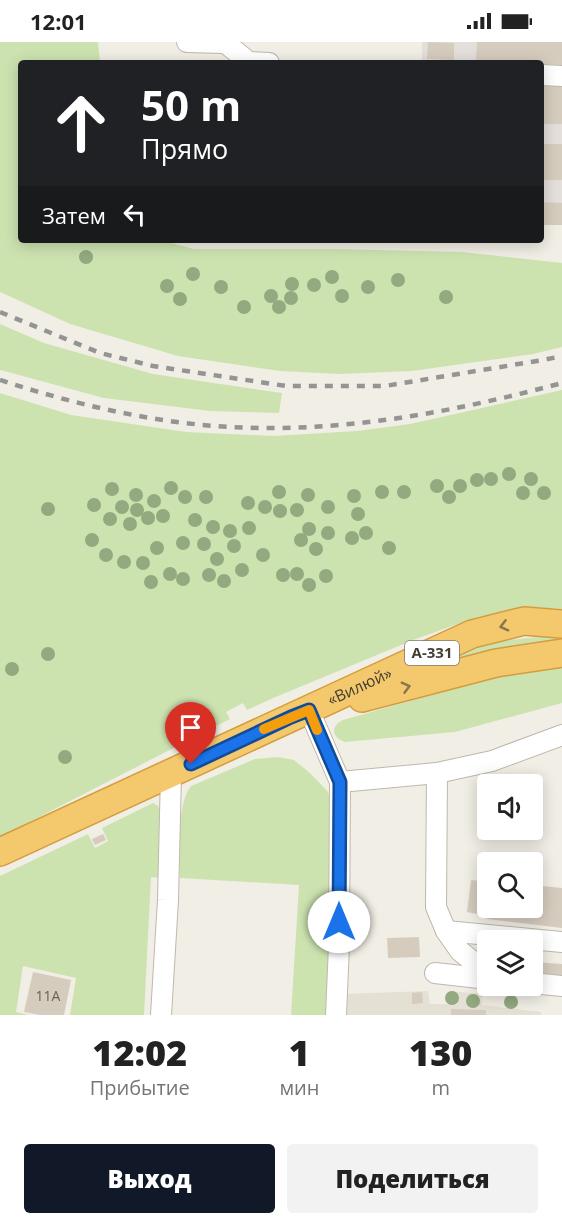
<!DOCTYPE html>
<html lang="ru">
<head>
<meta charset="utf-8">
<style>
  body { margin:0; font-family:"Open Sans",sans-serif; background:#f2f2f2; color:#222; height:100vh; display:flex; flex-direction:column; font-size:22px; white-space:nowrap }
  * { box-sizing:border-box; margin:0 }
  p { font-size:20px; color:#767676 }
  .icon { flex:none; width:33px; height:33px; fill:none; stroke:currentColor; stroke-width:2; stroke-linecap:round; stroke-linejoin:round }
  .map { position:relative; height:973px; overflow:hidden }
  .side { display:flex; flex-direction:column; background:#fff; flex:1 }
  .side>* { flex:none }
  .guide { position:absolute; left:18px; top:18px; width:526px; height:183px; border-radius:6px; box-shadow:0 3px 15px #0003; background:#202124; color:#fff; overflow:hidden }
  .fabs { position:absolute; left:477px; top:732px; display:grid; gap:12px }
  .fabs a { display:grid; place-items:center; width:66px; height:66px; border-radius:6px; background:#fff; box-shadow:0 3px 15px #0003; font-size:30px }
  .pin { position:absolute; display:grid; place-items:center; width:51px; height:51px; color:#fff; margin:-62px -26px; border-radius:50% 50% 50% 0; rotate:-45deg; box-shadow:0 0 6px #0007 }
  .pin .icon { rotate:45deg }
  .me { position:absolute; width:66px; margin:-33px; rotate:0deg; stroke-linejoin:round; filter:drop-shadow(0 0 4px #0008) }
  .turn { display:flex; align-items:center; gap:21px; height:126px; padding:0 24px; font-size:27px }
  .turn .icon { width:78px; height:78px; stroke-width:2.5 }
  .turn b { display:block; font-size:42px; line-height:51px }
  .then { display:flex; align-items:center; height:57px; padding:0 24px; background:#0003; gap:12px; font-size:22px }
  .eta { display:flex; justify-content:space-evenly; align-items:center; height:102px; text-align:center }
  .eta b { font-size:36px; font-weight:800; line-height:42px }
  .button { display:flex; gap:12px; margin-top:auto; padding:12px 24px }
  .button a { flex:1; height:69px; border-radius:6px; background:#111827; color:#fff; font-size:24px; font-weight:800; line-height:69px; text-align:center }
  .button a+a { background:#f2f2f2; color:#222 }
  .status { display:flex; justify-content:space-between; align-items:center; height:42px; padding:0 30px; background:#fff; direction:ltr }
  .status svg { height:16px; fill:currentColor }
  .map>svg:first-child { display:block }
  .residential { fill:#e5e0d4 }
  .industrial { fill:#e4dfda }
  .green { fill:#cce3b0 }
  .building { fill:#d5ccbe }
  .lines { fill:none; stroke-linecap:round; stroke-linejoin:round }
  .minor-casing { stroke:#bfb8ac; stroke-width:22 }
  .highway-casing { stroke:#d39d3e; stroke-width:30 }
  .minor { stroke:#fff; stroke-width:20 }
  .highway { stroke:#f4c86d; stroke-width:27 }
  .rail { stroke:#949494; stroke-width:4.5; stroke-dasharray:8 8; stroke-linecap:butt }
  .tree { fill:#93a980 }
  .oneway { stroke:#8a754b }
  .route-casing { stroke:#114b97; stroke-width:15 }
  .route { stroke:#1a73e8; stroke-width:10 }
  .slow { stroke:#f59e0b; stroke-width:10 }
  .labels { text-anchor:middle; stroke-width:6; stroke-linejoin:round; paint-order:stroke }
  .number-label { font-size:14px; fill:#686257 }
  .shield { fill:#fff; stroke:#7b7872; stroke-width:1.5 }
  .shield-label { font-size:15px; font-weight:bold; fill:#433e35 }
  .street-label { font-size:16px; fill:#433e35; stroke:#fff }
</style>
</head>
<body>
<div class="status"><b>12:01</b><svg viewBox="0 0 49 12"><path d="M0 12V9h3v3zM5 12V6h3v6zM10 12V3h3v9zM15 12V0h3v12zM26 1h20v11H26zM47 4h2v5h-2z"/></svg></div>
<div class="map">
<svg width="562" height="973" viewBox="0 0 562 973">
  <rect width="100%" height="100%" fill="#f1eee5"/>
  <polygon class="residential" points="428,949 430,962 448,962 449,949 483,952 482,963 541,970 541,973 341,973 341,952"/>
  <polygon class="industrial" points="422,0 562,0 562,183 542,183 542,21 422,21"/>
  <g class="green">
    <polygon points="0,0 98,0 100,21 21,21 21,198 160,198 194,207 338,207 462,210 562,221 562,305 533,312 412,329 339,332 280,329 178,314 70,282 0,250"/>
    <polygon points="0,282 44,301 153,332 282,351 279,371 210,369 104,356 4,329 0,328"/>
    <polygon points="562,348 562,567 533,565 477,575 413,598 278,654 247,668 243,661 226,670 230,677 0,795 0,351 71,373 186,390 274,394 357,389 410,382"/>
    <path d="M 542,595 L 562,597 L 562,599 L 422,630 C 432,625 441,618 451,614 C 481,601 511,597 542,595 Z"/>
    <path d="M 562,625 L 562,661 L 455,690 L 345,700 C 332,696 330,684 343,678 L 513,630 Z"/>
    <path d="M 278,715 L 294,718 L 311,732 L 328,750 L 335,780 L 329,973 L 291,973 L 299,843 L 180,836 C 180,812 176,763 191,744 L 255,717 Z"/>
    <polygon points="153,761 158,764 162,772 162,836 151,835 144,973 70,973 76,936 23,924 16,970 29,973 0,973 0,834 88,792 95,806 108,799 102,786"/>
  </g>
  <g class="building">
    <polygon points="428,0 454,1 454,18 427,17"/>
    <polygon points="477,0 562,0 562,23 476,18"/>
    <rect x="542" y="43" width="20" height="39"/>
    <rect x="542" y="102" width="20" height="36"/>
    <polygon points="542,160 562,161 562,183 542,183"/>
    <polygon points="103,792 106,798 95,803 92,797"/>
    <polygon points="532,834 543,836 542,844 562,846 562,886 487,877 489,866 532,866"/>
    <polygon points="471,838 481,839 477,872 467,870"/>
    <polygon points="419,895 420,915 388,916 387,896"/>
    <polygon points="532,920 562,922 562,935 532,934"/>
    <polygon points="33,930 71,938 64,973 40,973 24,970"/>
    <polygon points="422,950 423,961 412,962 412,951"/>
    <polygon points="451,967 486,968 486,973 451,973"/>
  </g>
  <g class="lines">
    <defs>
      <g id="minor">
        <polyline points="187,0 224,1"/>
        <polyline points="224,0 249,20 269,21"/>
        <polyline points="542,33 562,34"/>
        <polyline points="309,668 340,740 339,904 336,973"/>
        <polyline points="437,731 436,865 446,889 460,909 488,932"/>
        <polyline points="340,740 437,731 492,719 562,693"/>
        <polyline points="446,889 562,900"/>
        <polyline points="435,931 488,937"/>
        <polyline points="532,941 562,944"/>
        <polyline points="161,973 168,858 171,731"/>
      </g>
      <g id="highway">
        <polyline points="362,656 496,621 562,611"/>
        <path id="s1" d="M 0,810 L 472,592 L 524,579 L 562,582"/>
      </g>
    </defs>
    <use href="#minor" class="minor-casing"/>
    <use href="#highway" class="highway-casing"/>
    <use href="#minor" class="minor"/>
    <use href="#highway" class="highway"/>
    <g class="rail">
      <polyline points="0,270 100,311 153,324 286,344 385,344 543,318 562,314"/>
      <path d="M 0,338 C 74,362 152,381 231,385 C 343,391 454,370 562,341"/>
    </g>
  </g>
  <g class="tree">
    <circle cx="86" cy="215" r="7"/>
    <circle cx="193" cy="232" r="7"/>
    <circle cx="332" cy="235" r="7"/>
    <circle cx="398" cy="238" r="7"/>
    <circle cx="292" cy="242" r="7"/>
    <circle cx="314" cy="243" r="7"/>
    <circle cx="167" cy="244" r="7"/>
    <circle cx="221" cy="245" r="7"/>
    <circle cx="368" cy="245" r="7"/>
    <circle cx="271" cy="254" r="7"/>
    <circle cx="342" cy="254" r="7"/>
    <circle cx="446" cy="255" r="7"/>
    <circle cx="291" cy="256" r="7"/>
    <circle cx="180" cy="257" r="7"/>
    <circle cx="244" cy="265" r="7"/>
    <circle cx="279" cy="265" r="7"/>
    <circle cx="509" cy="432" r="7"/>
    <circle cx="491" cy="437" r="7"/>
    <circle cx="531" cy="437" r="7"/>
    <circle cx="477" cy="438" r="7"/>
    <circle cx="437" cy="444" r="7"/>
    <circle cx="460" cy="444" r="7"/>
    <circle cx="171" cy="446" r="7"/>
    <circle cx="112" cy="447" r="7"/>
    <circle cx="279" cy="450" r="7"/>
    <circle cx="382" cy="450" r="7"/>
    <circle cx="404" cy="450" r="7"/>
    <circle cx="523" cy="451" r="7"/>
    <circle cx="544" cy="451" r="7"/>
    <circle cx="136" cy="453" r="7"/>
    <circle cx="308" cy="453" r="7"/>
    <circle cx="354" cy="454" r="7"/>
    <circle cx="185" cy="455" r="7"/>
    <circle cx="206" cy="455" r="7"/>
    <circle cx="449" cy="455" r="7"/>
    <circle cx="154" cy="459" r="7"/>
    <circle cx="248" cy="461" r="7"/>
    <circle cx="94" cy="463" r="7"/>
    <circle cx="122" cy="465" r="7"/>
    <circle cx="265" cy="465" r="7"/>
    <circle cx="328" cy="465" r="7"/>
    <circle cx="48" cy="467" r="7"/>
    <circle cx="137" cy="468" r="7"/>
    <circle cx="297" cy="468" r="7"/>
    <circle cx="280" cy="469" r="7"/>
    <circle cx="358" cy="472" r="7"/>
    <circle cx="163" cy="474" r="7"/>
    <circle cx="148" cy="476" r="7"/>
    <circle cx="110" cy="477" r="7"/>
    <circle cx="195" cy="478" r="7"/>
    <circle cx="130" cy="482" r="7"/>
    <circle cx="213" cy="485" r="7"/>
    <circle cx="249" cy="486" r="7"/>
    <circle cx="309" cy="487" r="7"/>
    <circle cx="230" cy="489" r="7"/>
    <circle cx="328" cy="491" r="7"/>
    <circle cx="366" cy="491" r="7"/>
    <circle cx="352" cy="496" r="7"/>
    <circle cx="92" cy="498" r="7"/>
    <circle cx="301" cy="498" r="7"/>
    <circle cx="183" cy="501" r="7"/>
    <circle cx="204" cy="502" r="7"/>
    <circle cx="234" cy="504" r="7"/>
    <circle cx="157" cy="506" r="7"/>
    <circle cx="389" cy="506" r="7"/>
    <circle cx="316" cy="507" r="7"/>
    <circle cx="106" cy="513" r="7"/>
    <circle cx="263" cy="513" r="7"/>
    <circle cx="217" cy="517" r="7"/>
    <circle cx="124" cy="520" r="7"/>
    <circle cx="143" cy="521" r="7"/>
    <circle cx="242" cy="528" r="7"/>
    <circle cx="170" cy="532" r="7"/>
    <circle cx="297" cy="532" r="7"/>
    <circle cx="209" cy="533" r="7"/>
    <circle cx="283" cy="533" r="7"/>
    <circle cx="326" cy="534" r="7"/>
    <circle cx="183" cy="537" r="7"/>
    <circle cx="224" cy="539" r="7"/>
    <circle cx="151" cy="540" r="7"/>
    <circle cx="309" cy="543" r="7"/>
    <circle cx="48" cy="612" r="7"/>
    <circle cx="12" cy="627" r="7"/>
    <circle cx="65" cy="715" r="7"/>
    <circle cx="452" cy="956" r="7"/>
    <circle cx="473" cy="959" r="7"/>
    <circle cx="511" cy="960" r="7"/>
  </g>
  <defs><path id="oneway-chevron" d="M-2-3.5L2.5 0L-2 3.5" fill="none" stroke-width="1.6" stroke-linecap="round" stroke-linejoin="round" transform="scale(1.5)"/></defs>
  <g class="oneway">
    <use href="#oneway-chevron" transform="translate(504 584) rotate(166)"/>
    <use href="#oneway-chevron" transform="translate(406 645) rotate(-15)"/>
  </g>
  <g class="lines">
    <defs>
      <polyline id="route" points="191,722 291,675 309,668 340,740 339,880"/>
    </defs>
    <use href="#route" class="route-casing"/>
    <use href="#route" class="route"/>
    <polyline class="slow" points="264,687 309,668 317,688"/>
  </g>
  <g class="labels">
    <g class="number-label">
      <text x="48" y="959">11А</text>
    </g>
    <rect class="shield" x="405" y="599" width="54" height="24" rx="4.5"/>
    <g class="shield-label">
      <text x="432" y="616">А-331</text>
    </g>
    <g class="street-label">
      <text dy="6" stroke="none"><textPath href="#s1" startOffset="396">«Вилюй»</textPath></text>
    </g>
  </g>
</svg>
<div class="fabs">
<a><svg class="icon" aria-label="sound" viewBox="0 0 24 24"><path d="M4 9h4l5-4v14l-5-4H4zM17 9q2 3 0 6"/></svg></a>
<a><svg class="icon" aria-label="search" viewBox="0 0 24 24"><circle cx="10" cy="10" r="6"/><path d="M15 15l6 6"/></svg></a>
<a><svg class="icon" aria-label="layers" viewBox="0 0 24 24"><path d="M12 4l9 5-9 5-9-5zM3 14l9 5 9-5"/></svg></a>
</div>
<div class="pin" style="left:191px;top:722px;background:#d93025"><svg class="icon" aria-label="arrive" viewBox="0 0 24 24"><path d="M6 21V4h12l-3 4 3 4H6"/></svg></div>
<svg class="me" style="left:339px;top:880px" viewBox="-20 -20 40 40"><circle r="19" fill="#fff"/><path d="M0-13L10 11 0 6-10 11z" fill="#1a73e8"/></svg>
<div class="guide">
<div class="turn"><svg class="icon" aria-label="ahead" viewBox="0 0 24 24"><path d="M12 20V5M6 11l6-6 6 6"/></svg><div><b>50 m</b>Прямо</div></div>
<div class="then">Затем<svg class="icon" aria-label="left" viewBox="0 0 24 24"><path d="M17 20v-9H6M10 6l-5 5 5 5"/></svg></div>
</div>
</div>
<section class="side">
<div class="eta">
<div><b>12:02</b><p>Прибытие</p></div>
<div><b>1</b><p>мин</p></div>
<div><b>130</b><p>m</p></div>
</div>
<div class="button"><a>Выход</a><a>Поделиться</a></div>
</section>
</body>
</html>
